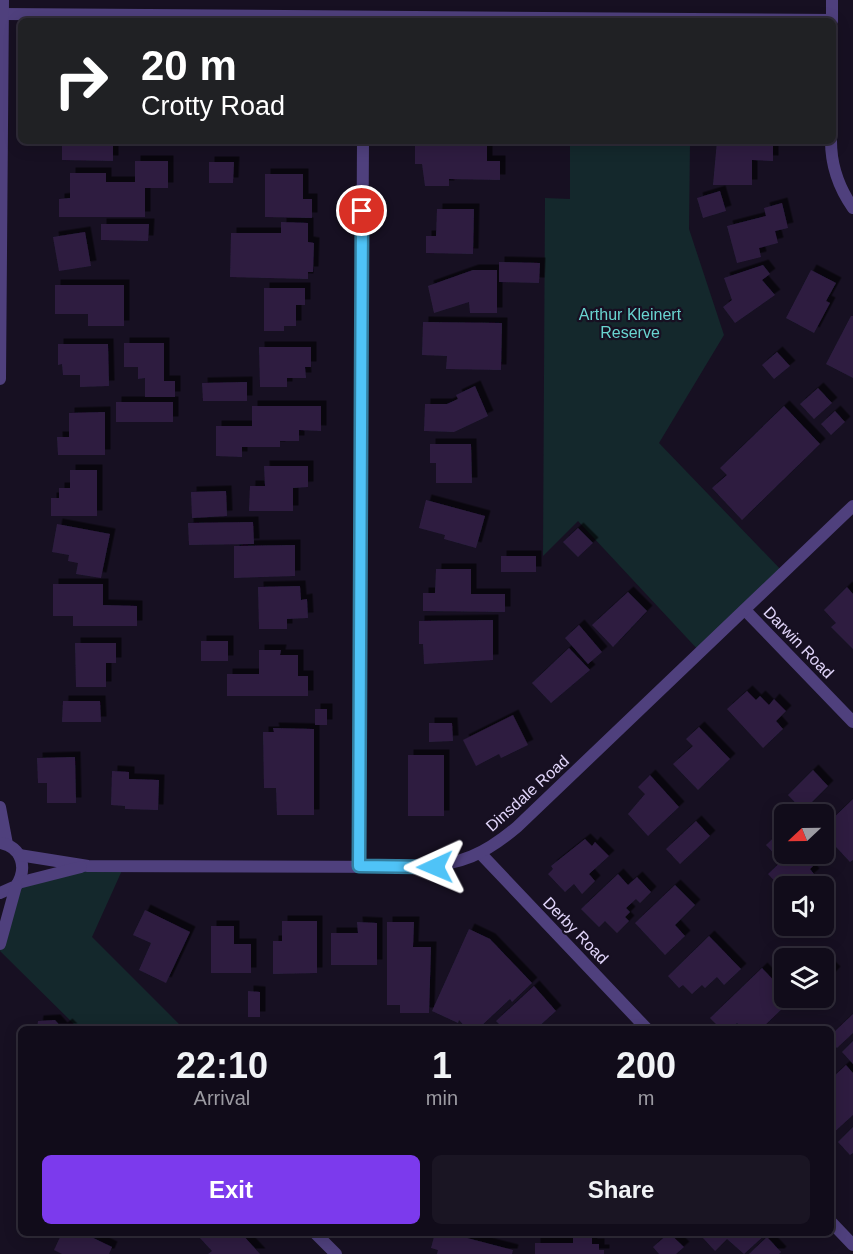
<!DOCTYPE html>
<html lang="en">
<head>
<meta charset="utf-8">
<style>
  body { margin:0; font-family:Helvetica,sans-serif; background:#1a1523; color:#f1f3f6; height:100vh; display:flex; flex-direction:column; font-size:22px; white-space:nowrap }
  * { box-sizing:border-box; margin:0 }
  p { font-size:20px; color:#9c9ba2 }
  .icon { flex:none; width:33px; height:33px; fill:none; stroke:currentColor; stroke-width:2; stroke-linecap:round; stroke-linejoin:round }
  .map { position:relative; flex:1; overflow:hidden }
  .sheet { position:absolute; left:18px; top:1026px; width:816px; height:210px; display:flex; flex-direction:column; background:#110c1a; border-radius:9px; box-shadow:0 3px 15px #0003,0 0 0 2px #302c39 }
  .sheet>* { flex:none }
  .top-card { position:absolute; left:18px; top:18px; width:818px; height:126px; border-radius:9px; box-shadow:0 3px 15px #0003,0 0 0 2px #302c39; background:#202124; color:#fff; overflow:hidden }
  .needle { width:39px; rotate:248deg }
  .tools { position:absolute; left:774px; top:804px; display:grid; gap:12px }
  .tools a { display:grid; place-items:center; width:60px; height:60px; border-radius:9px; background:#110c1a; box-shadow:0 3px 15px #0003,0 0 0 2px #302c39; font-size:30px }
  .pin { position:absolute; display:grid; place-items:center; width:51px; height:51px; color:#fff; margin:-26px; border:3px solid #fff; border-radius:50%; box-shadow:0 2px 6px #0007 }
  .me { position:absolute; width:66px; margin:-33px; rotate:269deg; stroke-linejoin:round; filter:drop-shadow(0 0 4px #0008) }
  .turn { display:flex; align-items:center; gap:21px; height:126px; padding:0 24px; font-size:27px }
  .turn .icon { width:78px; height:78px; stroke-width:2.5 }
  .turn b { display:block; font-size:42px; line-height:51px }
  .eta { display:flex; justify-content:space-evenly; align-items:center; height:102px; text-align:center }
  .eta b { font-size:36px; font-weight:700; line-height:42px }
  .action { display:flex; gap:12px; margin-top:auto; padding:12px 24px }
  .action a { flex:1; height:69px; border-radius:9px; background:#7c3aed; color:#fff; font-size:24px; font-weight:700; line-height:69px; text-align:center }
  .action a+a { background:#1a1523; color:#f1f3f6 }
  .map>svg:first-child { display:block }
  .green { fill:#14282c }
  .building { fill:#2d1e41; filter:url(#shadow) }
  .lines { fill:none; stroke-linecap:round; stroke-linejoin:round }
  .minor { stroke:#4f407d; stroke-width:12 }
  .route-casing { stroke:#337fa1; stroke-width:15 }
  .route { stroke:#4fc3f7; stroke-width:10 }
  .labels { text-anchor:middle; stroke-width:4.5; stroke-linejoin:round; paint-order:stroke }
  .park-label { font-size:16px; fill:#69d4d0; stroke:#171022 }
  .street-label { font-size:16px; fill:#e2d6fb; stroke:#171022 }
</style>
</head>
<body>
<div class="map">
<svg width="853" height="1254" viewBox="0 0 853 1254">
  <defs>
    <filter id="shadow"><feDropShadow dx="5.5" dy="-5.5" stdDeviation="0" flood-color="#0009"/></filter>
  </defs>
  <rect width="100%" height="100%" fill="#171022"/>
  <g class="green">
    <polygon points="570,141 690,141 689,229 724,335 659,443 784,573 701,653 578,521 543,556 545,198 570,199"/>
    <polygon points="88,866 124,866 92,937 184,1029 79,1029 0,951 16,886"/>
  </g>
  <g class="building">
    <polygon points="62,141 113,141 113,161 62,160"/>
    <polygon points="717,141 773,141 773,161 752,160 752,185 713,185"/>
    <polygon points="415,143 487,144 487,161 500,161 500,180 449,179 449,186 425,186 422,164 415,164"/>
    <polygon points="135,161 168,161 168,188 145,188 145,217 59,217 59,199 70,198 70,173 106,173 106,182 135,182"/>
    <polygon points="209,162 234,162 233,183 209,183"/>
    <polygon points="265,174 303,174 303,199 312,199 312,218 265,217"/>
    <polygon points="720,191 726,211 703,218 697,198"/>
    <polygon points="782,203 788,228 775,231 778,243 759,248 761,257 737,263 727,226 766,216 764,208"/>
    <polygon points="437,209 474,209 473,254 426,253 426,236 436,236"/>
    <polygon points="281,222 308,223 308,242 314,243 313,272 308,272 308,279 230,277 231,233 281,233"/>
    <polygon points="101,224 149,224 148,241 101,240"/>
    <polygon points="85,232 91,266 59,271 53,237"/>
    <polygon points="499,262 540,263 539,283 499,282"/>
    <polygon points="763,265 770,274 762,280 775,295 735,323 723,307 732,300 724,278"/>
    <polygon points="473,270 497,270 497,313 470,313 469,302 434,313 428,286"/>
    <polygon points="811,270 836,283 826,301 830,303 814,333 786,318"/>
    <polygon points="55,285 124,285 124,326 88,326 88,314 55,314"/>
    <polygon points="264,288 305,288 305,305 296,305 296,326 284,326 284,331 264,331"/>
    <polygon points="851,316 853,316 853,378 826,364"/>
    <polygon points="423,322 502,323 501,370 446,369 447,356 422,355"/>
    <polygon points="124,343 164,343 164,381 175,381 175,397 145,397 145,378 138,379 138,367 124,367"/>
    <polygon points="58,344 108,344 109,386 80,387 80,375 63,375 62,364 58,365"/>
    <polygon points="259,347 311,347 311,367 305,367 306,378 287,378 287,387 260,387"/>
    <polygon points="777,352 790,366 774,379 762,365"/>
    <polygon points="247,382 247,401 203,401 202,383"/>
    <polygon points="475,386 488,416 454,432 424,431 425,404 447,404 458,399 456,395"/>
    <polygon points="818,388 832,403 814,419 800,404"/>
    <rect x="116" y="402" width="57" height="20"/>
    <polygon points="252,406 321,406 321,431 299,430 299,441 280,441 280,447 242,447 242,457 216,456 216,426 252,426"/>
    <polygon points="784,406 820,444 742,520 712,488 727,475 720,468"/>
    <polygon points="835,411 845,422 831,435 821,424"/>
    <polygon points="105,412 105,455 58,455 57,437 69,437 69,413"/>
    <polygon points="430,444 471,444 472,483 436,483 436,463 430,463"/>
    <polygon points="264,466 308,466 308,487 293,488 293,511 249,511 250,486 265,486"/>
    <polygon points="70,470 97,470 97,516 51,516 51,498 59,498 59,488 70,488"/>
    <polygon points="226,491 227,516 192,518 191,492"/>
    <polygon points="426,500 485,516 476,548 444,539 445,535 419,528"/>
    <polygon points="253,522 254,544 189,545 188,523"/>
    <polygon points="57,524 110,534 101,578 76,574 78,563 68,561 69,555 52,552"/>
    <polygon points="578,528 593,543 578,557 563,542"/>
    <polygon points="295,545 295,576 234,578 234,546"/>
    <rect x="501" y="556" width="35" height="16"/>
    <polygon points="436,569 471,569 471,594 505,594 505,612 423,611 423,593 435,593"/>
    <polygon points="53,584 103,584 103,605 137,606 137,626 73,626 73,616 53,616"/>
    <polygon points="300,586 301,600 307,599 308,618 287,619 287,629 259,629 258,587"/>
    <polygon points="847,587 853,594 853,649 831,627 836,623 824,610"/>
    <polygon points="628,592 647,611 613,647 592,625"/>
    <polygon points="493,620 493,660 424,664 423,644 419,644 419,621"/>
    <polygon points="579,625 602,652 588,664 565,638"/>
    <rect x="201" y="641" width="27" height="20"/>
    <polygon points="75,643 116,643 116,663 106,663 106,687 76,687"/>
    <polygon points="569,648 590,670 551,703 532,683"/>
    <polygon points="259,650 281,650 280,655 298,655 298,676 308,676 308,696 227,696 227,674 259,674"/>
    <polygon points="747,691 756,700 760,696 769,705 774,699 786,711 776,721 783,729 763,748 727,709"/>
    <polygon points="63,701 100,701 101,722 62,722"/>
    <rect x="315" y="709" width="12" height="16"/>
    <polygon points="513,715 528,745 501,758 499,754 476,766 463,740"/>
    <polygon points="429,723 452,723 453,741 429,742"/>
    <polygon points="699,727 730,759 698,790 673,764 693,746 686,739"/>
    <polygon points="273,728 314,729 314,815 277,815 276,788 264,788 263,732 274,732"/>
    <rect x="408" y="755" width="36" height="61"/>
    <polygon points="75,757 76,803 47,803 47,783 38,783 37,758"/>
    <polygon points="813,770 828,786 803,811 788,795"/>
    <polygon points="112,771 129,772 129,779 159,780 158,810 125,809 125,806 111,805"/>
    <polygon points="650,775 679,807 648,836 628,814 645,794 638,787"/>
    <polygon points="853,799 853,860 850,862 824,834 824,827"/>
    <polygon points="696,821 710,836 680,864 666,849"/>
    <polygon points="782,830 784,853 779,859 766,845"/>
    <polygon points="585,839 592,846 595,842 609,856 589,874 595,881 582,894 574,884 565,892 548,874 553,869 551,866"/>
    <polygon points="789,854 824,855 810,869 814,874 808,879 815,886 784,886 784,891 768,874"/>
    <polygon points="618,874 628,885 637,877 651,892 640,903 636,899 626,908 630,912 625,917 629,921 617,933 605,921 599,927 581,909"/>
    <polygon points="675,885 695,905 675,925 685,936 665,955 635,923"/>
    <polygon points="145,910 190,932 166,983 139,970 151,943 133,935"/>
    <polygon points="282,921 317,921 317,973 273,974 273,941 282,941"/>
    <polygon points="357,922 377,923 377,965 331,965 331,933 358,933"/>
    <polygon points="387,922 414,922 413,947 431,947 429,1013 400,1013 400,1005 387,1005"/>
    <polygon points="211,926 234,926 234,944 251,944 251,973 211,973"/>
    <polygon points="469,929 490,939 532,983 512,1002 510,999 478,1029 467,1029 459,1020 458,1023 432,1011"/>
    <polygon points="709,936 741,969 724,985 717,977 705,988 702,985 692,994 683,985 679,988 668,976"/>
    <polygon points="824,961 835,972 824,984"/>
    <polygon points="762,968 780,987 775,992 787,1004 761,1029 743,1029 737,1023 731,1029 721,1029 710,1018"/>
    <polygon points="534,986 556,1011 536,1029 504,1029 496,1021"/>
    <polygon points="248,991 260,992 260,1017 248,1017"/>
    <polygon points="853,1014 853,1033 837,1048 831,1042 831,1035"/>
    <polygon points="55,1020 62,1028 67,1024 72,1029 37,1029 38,1021"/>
    <polygon points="853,1041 853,1064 842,1052"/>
    <polygon points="846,1065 853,1073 853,1115 831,1135 831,1079"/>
    <polygon points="853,1127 853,1153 850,1155 838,1142"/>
    <polygon points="62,1233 83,1233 112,1247 109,1254 62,1254 54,1250"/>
    <polygon points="204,1233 241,1233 260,1254 208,1254 212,1251 199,1237"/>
    <polygon points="435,1233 448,1233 513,1250 512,1254 437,1254 438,1250 431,1248"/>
    <polygon points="669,1233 684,1247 676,1254 659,1254 653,1247"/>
    <polygon points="708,1233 767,1233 744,1254 727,1239 715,1251 703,1238"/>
    <polygon points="592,1236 592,1244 599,1244 599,1250 604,1250 604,1254 535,1254 535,1243 573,1243 573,1237"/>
    <polygon points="767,1237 781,1252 779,1254 749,1254"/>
  </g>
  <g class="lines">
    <g class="minor">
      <polyline points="3,14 832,20"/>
      <polyline points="832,21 832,0"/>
      <path d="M 831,141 C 831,166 839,188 853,208"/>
      <polyline points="0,379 3,0"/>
      <polyline points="745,610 853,722"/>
      <polyline points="0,807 7,844"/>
      <path d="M 0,843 C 22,847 28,868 16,886 L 0,893"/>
      <polyline points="481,854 647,1029"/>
      <path d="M 19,855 L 88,866 L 418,867 C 461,865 485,854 517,827 L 853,506"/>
      <polyline points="359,866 363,141"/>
      <polyline points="18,883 81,867"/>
      <polyline points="0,944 16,886"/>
      <polyline points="831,1222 853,1245"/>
      <polyline points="315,1233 336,1254"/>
    </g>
  </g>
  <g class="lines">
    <defs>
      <polyline id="route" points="362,211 359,866 435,867"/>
    </defs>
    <use href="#route" class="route-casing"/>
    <use href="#route" class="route"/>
  </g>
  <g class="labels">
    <g class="park-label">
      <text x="630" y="320">Arthur Kleinert<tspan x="630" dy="18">Reserve</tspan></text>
    </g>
    <g class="street-label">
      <text transform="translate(799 642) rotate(46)" y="6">Darwin Road</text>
      <text transform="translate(527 793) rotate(-42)" y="6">Dinsdale Road</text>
      <text transform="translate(576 930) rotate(46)" y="6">Derby Road</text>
    </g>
  </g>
</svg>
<div class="tools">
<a><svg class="needle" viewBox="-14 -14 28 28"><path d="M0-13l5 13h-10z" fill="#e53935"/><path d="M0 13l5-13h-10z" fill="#9c9ba2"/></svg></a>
<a><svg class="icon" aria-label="sound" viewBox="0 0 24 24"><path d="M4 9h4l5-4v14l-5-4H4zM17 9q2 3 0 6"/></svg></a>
<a><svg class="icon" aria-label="layers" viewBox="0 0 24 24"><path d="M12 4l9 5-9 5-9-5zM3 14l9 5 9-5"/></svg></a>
</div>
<div class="pin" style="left:362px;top:211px;background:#d93025"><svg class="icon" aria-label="arrive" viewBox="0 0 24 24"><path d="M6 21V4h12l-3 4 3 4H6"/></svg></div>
<svg class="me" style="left:435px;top:867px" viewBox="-20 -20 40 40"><path d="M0-17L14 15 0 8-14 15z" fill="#4fc3f7" stroke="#fff" stroke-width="4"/></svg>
<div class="top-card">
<div class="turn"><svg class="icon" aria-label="right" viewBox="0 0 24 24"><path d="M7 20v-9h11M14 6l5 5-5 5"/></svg><div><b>20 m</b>Crotty Road</div></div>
</div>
<section class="sheet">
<div class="eta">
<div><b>22:10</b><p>Arrival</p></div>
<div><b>1</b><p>min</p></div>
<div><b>200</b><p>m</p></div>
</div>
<div class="action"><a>Exit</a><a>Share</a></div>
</section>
</div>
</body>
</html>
